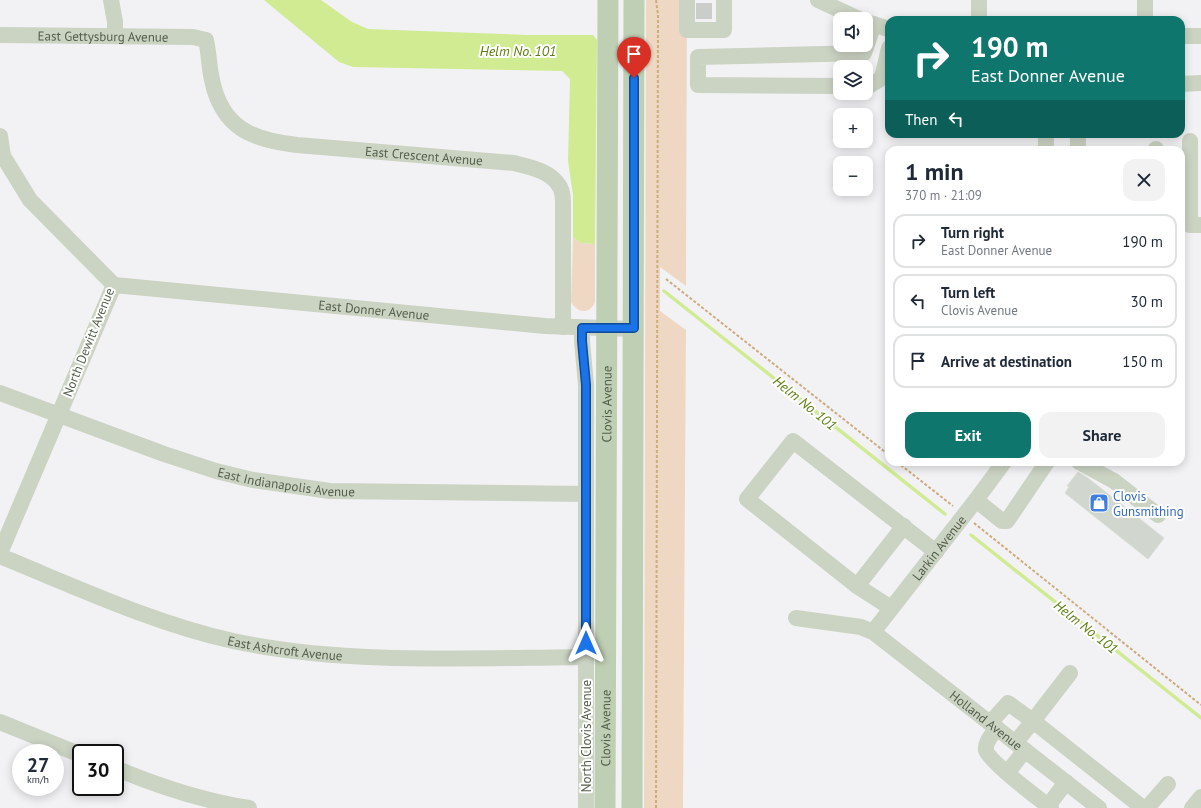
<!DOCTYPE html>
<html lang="en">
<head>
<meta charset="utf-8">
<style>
  body { margin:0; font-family:"PT Sans",sans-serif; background:#f2f2f3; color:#1f2937; height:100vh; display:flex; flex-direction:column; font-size:15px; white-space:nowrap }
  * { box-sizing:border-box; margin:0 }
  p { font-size:13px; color:#747a83 }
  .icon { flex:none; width:22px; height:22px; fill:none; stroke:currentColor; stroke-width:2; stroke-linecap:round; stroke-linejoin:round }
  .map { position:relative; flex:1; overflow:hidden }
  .panel { position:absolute; left:885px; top:146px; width:300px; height:320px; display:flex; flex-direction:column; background:#fff; border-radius:12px; box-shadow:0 2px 10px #0003 }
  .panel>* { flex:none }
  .hud { position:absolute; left:885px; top:16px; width:300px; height:122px; border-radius:12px; box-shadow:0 2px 10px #0003; background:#0f766e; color:#fff; overflow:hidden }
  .fabs { position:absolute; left:833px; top:12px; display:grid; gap:8px }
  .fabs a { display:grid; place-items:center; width:40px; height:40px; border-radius:8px; background:#fff; box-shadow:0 2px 10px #0003; font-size:20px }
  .speed { position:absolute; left:12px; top:744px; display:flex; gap:8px; font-size:20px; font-weight:700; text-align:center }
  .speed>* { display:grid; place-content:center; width:52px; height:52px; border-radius:50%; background:#fff; box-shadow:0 2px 10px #0003; line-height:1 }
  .speed small { font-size:10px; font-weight:400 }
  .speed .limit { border:2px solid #111; border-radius:6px; background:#fff; color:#111 }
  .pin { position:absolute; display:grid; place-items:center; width:34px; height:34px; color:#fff; margin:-41px -17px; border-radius:50% 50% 50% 0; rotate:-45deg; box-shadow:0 0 4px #0007 }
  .pin .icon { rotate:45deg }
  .me { position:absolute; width:44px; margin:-22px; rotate:0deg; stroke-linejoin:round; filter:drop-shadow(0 0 3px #0008) }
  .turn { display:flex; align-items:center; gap:14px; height:84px; padding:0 20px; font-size:18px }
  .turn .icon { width:52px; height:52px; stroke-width:2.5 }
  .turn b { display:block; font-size:28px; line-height:34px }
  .then { display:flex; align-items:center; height:38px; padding:0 20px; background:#0003; gap:8px; font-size:15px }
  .round { display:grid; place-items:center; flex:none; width:42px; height:42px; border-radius:12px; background:#f2f2f3 }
  .summary { display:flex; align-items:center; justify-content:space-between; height:68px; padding:0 20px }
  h1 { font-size:24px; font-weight:700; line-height:30px }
  .cta { display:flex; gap:8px; margin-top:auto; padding:8px 20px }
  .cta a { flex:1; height:46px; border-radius:12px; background:#0f766e; color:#fff; font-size:16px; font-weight:700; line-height:46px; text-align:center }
  .cta a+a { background:#f2f2f3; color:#1f2937 }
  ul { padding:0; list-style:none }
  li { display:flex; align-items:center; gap:12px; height:54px; margin:0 8px 6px; padding:0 12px; border:2px solid #e0e1e3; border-radius:12px }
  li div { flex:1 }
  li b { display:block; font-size:15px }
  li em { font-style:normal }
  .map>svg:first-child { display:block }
  .green { fill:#efd8c3 }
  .water { fill:#d0eb92 }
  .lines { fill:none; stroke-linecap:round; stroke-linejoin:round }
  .stream { stroke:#d0eb92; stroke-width:3.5 }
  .building { fill:#d1d6cf; stroke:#d8ddd6 }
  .minor-tunnel { stroke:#cacdca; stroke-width:16; stroke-dasharray:16 8; stroke-linecap:butt }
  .path { stroke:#cdac7c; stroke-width:2; stroke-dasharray:3 2; stroke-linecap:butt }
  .minor { stroke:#cbd3c3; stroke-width:16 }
  .major { stroke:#bfcfb3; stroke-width:21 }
  .route-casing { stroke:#114b97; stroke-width:10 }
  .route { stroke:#1a73e8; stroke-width:7 }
  .labels { text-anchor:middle; stroke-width:4; stroke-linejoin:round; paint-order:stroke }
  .street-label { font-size:13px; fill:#535f4a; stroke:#fff }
  .shop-label { font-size:13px; fill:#366cbe; stroke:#fff; text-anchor:start }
  .water-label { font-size:14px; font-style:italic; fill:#5d7e10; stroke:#fff }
</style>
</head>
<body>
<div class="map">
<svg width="1201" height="808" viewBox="0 0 1201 808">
  <rect width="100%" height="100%" fill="#f2f2f4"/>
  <g class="green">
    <polygon points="646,0 687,0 686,286 660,267 660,311 686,330 683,808 644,808"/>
    <path d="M 573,237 L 581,243 L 595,244 L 595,302 C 590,315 577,313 571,302 Z"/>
  </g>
  <polygon class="water" points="264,0 321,0 352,22 368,29 527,35 593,35 597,40 595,244 581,243 573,237 573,195 568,161 570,79 562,71 353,67 339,62"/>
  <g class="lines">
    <g class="stream">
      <polyline points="664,291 945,514"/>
      <polyline points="971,535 1201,718"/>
    </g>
  </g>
  <polygon class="building" points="1078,472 1088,478 1164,538 1148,559 1065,493 1069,487 1067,486"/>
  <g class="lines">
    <polyline class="minor-tunnel" points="704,19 704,0"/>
    <g class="path">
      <polyline points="666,279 889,455"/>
      <polyline points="897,462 953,506"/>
      <polyline points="974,523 1201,705"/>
      <polyline points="656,808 658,15 656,0"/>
    </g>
    <g class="minor">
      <polyline points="111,0 115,22 115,36"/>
      <polyline points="687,0 687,30 724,30 724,0"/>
      <polyline points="818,0 859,19"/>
      <polyline points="1145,0 1145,20"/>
      <polyline points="979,20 979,0"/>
      <polyline points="866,22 889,29"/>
      <path id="s1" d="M 0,35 L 193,37 L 206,40 C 209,53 209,67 212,80 C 222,128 252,140 297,145 L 514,163 C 530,167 551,171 560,187 C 562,191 563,198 563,203 L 563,327"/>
      <polyline points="1181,36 1201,36"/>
      <polyline points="1181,84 1201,83"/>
      <polyline points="840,86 698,85 698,57 864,53 874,24"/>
      <polyline points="866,86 869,86 882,78 889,48"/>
      <polyline points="0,136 3,156 30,200 114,285 0,553"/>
      <polyline points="1190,141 1190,225 1201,225"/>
      <polyline points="1046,150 1046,134"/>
      <polyline points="1078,150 1078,134"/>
      <polyline points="1156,150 1156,149"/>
      <path id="s2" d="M 114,285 L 545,326 L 634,329"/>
      <polyline points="582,328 582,341 586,385 586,808"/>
      <path id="s3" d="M 0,393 L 164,454 L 216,471 L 253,480 L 330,491 L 586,494"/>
      <polyline points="1079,462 1114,481 1158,515"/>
      <polyline points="976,500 1002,521 1007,521 1047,462"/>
      <path id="s4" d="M 0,556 C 76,587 153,623 233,641 C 346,665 470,658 585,657"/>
      <polyline points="857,586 904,526"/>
      <polyline points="891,608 857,586 747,499 793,441 936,552"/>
      <path id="s5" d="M 796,618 L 861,627 L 873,632 L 1099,808"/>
      <path id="s6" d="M 873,632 L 976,500 L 1004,462"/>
      <polyline points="0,722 81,755"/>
      <polyline points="990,723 1008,703 1033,721 1070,673"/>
      <path d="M 997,728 C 993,734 985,741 986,750 C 988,761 1039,799 1051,808"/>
      <polyline points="1016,742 1033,721 1143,808"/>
      <path d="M 115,768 C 158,786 203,801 249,808"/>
      <polyline points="1008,772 1025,750"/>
      <polyline points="1048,806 1066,782"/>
      <polyline points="1147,808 1168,784"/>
      <polyline points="1192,808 1201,797"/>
    </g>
    <g class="major">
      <path id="s7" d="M 605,808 L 608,0"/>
      <polyline points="632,808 634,0"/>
    </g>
  </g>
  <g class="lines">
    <defs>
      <polyline id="route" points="586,643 586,385 582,341 582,328 634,328 634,78"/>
    </defs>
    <use href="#route" class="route-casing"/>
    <use href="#route" class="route"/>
  </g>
  <defs>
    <symbol id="shop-square" viewBox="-11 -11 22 22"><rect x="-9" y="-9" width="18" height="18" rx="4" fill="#3f7fe0" stroke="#fff"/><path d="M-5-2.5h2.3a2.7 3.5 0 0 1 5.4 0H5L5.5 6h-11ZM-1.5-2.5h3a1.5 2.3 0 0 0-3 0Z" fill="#fff"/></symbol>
  </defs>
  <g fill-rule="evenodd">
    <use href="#shop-square" x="1088" y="492" width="22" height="22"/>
  </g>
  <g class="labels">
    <g class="street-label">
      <text dy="5" stroke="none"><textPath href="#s1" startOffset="103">East Gettysburg Avenue</textPath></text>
      <text dy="5" stroke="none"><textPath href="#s1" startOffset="491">East Crescent Avenue</textPath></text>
      <text dy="5" stroke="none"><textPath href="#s2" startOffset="261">East Donner Avenue</textPath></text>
      <text transform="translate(88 342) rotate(-68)" y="5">North Dewitt Avenue</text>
      <text dy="5" stroke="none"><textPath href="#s7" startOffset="404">Clovis Avenue</textPath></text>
      <text dy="5" stroke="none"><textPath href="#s3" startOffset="301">East Indianapolis Avenue</textPath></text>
      <text dy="5" stroke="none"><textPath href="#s6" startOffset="107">Larkin Avenue</textPath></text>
      <text dy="5" stroke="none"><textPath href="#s4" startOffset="301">East Ashcroft Avenue</textPath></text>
      <text dy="5" stroke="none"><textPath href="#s5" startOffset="222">Holland Avenue</textPath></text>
      <text dy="5" stroke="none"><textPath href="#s7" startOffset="80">Clovis Avenue</textPath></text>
      <text transform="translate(586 736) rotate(-90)" y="5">North Clovis Avenue</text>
    </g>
    <g class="shop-label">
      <text x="1113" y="501">Clovis<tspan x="1113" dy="15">Gunsmithing</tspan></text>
    </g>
    <g class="water-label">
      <text x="518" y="56">Helm No. 101</text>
      <text transform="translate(805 403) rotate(39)" y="5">Helm No. 101</text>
      <text transform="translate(1086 627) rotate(38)" y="5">Helm No. 101</text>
    </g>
  </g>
</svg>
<div class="fabs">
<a><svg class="icon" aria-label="sound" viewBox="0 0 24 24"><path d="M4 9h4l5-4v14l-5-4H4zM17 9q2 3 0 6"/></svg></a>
<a><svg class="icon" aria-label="layers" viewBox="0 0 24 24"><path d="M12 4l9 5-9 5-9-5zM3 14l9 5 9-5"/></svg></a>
<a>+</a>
<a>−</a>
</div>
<div class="speed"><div>27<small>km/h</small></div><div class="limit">30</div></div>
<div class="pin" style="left:634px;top:78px;background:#d93025"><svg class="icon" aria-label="arrive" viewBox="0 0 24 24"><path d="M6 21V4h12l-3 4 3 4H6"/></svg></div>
<svg class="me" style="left:586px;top:643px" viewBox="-20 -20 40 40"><path d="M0-17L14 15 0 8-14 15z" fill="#1a73e8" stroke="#fff" stroke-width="4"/></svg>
<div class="hud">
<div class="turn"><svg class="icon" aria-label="right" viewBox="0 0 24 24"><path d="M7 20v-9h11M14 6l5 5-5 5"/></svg><div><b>190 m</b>East Donner Avenue</div></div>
<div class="then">Then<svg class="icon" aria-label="left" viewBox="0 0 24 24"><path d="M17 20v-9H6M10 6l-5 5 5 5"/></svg></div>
</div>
<section class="panel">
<div class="summary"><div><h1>1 min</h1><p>370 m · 21:09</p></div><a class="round"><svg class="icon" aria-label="close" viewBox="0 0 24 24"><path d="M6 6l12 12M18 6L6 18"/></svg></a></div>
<ul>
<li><svg class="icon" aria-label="right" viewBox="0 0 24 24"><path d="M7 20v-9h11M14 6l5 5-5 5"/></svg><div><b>Turn right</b><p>East Donner Avenue</p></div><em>190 m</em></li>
<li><svg class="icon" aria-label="left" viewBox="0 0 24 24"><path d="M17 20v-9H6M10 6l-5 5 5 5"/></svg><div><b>Turn left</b><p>Clovis Avenue</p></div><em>30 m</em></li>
<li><svg class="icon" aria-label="arrive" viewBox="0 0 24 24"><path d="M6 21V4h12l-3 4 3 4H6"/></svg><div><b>Arrive at destination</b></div><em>150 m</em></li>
</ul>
<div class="cta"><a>Exit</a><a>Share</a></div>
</section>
</div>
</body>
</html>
